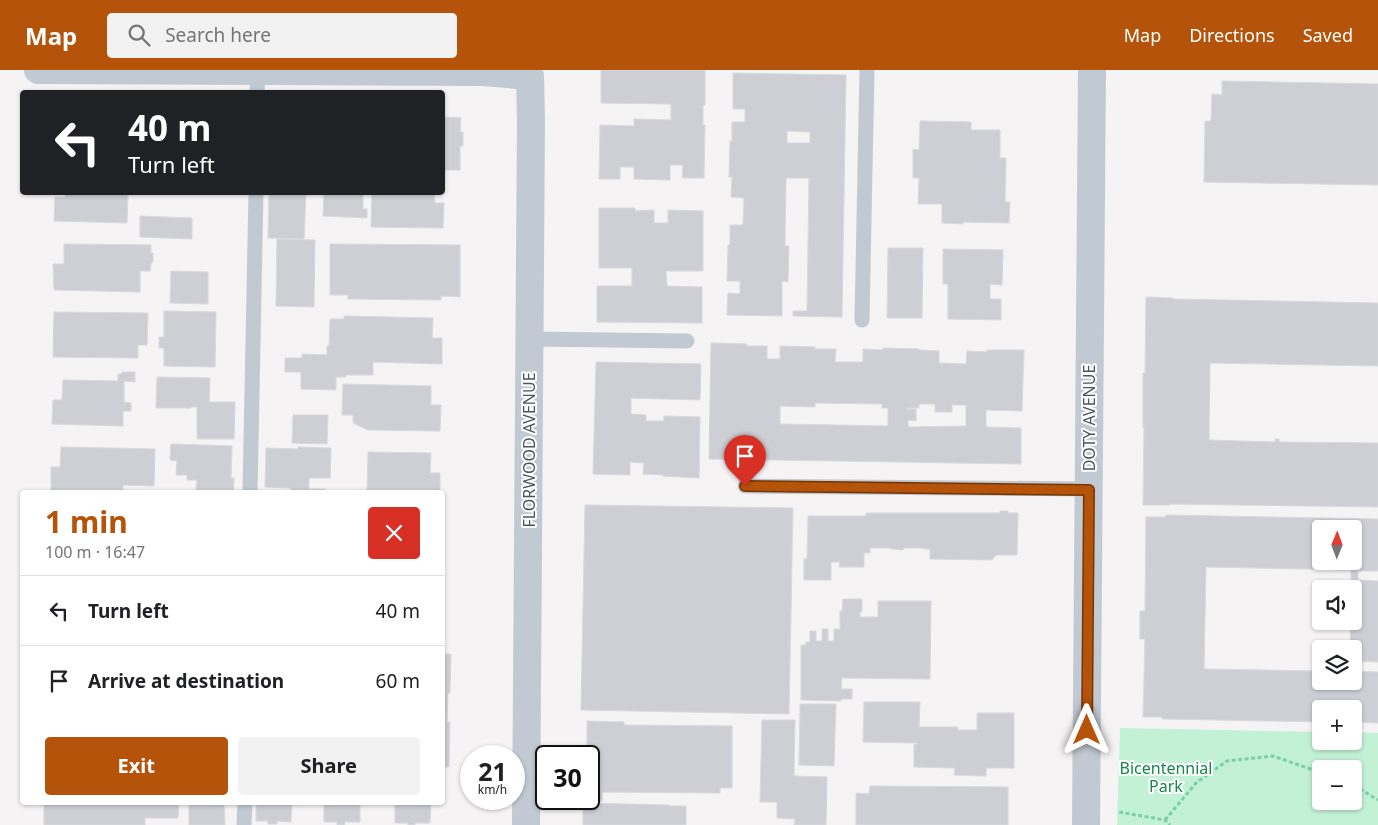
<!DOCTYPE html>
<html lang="en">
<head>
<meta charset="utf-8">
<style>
  body { margin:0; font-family:"Noto Sans",sans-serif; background:#f2f2f2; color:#202124; height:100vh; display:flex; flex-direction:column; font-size:19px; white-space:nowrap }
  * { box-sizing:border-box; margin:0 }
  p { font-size:16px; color:#757577 }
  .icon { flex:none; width:28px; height:28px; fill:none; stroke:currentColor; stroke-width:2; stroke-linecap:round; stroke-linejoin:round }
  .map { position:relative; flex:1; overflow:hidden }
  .details { position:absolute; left:20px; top:420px; width:425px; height:315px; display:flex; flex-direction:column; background:#fff; border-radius:5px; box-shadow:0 1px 4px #0004 }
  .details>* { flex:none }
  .banner { position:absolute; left:20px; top:20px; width:425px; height:105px; border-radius:5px; box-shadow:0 1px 4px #0004; background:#202124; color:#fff; overflow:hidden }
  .needle { width:32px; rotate:1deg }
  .fabs { position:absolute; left:1312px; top:450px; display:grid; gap:10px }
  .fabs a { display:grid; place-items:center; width:50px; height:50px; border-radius:5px; background:#fff; box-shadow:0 1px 4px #0004; font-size:25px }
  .speed { position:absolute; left:460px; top:675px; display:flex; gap:10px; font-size:25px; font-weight:700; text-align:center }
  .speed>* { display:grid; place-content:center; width:65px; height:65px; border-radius:50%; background:#fff; box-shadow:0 1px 4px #0004; line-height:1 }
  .speed small { font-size:12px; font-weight:400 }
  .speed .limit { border:2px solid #111; border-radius:8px; background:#fff; color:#111 }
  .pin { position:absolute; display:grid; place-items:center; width:42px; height:42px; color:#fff; margin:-51px -21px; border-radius:50% 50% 50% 0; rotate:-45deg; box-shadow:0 0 5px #0007 }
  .pin .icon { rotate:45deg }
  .me { position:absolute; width:55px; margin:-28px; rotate:0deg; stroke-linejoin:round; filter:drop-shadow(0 0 4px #0008) }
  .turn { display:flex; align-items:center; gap:18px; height:105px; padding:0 25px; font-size:22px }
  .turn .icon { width:65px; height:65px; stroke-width:2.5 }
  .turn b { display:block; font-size:35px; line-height:42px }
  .round { display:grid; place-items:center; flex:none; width:52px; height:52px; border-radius:5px; background:#f2f2f2 }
  .overview { display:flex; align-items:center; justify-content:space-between; height:85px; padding:0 25px }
  h1 { font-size:30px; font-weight:700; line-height:38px; color:#b45309 }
  .cta { display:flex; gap:10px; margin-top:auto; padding:10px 25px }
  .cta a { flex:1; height:58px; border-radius:5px; background:#b45309; color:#fff; font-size:20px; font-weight:700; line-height:58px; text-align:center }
  .cta a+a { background:#f2f2f2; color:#202124 }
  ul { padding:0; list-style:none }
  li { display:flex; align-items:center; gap:15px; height:70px; padding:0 25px; border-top:1px solid #e0e0e0 }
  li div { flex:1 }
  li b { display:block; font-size:19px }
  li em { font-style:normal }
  header { display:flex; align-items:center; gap:30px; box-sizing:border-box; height:70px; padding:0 25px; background:#b45309; color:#fff }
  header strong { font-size:24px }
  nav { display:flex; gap:28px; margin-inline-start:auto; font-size:18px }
  .search { width:350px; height:45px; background:#f2f2f2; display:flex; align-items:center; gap:12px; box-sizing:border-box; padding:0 18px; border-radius:5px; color:#757577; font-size:19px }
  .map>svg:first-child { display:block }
  .green { fill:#c3f1d5; fill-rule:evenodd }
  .building { fill:#cdcfd5; stroke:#d7d9de; fill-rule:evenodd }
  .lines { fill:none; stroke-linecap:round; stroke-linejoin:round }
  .path { stroke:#7ad0a6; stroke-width:3; stroke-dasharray:4 2.5; stroke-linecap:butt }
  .lane { stroke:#c1cad2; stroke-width:15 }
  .street { stroke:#c1cad2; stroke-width:28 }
  .route-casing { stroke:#753606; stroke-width:12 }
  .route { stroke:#b45309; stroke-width:9 }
  .labels { text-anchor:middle; stroke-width:4; stroke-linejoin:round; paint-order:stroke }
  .street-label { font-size:16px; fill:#4a5661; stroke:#fff }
  .park-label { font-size:16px; fill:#17864f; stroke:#fff }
</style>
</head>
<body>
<header>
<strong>Map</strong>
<div class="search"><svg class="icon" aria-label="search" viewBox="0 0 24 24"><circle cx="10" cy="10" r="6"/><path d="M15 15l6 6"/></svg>Search here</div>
<nav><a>Map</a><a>Directions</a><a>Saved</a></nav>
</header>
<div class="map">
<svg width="1378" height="755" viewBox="0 0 1378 755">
  <rect width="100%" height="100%" fill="#f5f3f3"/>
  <path class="green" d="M 1120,658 L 1321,662 L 1321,671 L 1354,671 L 1354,662 L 1378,663 L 1378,755 L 1117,755 ZM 1321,699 L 1354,699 L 1354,731 L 1321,731 Z"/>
  <g class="building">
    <polygon points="601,0 705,0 705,35 703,35 703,55 705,55 704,108 682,108 683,95 670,95 670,110 634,109 634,97 620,97 620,109 599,109 600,55 634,56 634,49 671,50 671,34 601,33"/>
    <path d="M 733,3 L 846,5 L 842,247 L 793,246 L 793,241 L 807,241 L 809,108 L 786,108 L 785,176 L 789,176 L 788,212 L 782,211 L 782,246 L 727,245 L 728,223 L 740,224 L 740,211 L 727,211 L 728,175 L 730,175 L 730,155 L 743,155 L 744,128 L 731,127 L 732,107 L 729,107 L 730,71 L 732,71 L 732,52 L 745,52 L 745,39 L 733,39 ZM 787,61 L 810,62 L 810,73 L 787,73 Z"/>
    <polygon points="1222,11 1378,14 1378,115 1204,112 1205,51 1211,51 1212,24 1222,25"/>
    <polygon points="442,47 461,48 460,62 463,62 463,76 460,76 460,100 442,100"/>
    <polygon points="920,51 971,52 971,60 1000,60 1000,88 1006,88 1005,132 1010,132 1009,153 963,152 963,154 942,153 942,134 918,134 919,108 913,108 913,79 919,80"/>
    <polygon points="65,122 128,122 127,153 54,151 55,127 65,127"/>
    <polygon points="269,122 306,122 304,169 268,168"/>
    <polygon points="324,122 363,122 363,139 367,139 367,148 323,146"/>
    <polygon points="372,122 434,122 435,133 444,133 443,158 371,157"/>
    <polygon points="599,138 635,138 635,141 654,140 654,153 668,153 668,140 703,141 703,201 666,201 667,216 702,217 702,253 597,252 597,216 632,216 632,198 599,198"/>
    <polygon points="140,146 192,148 192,169 140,167"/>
    <polygon points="277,169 315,170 314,237 276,236"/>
    <polygon points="64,174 151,175 151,183 153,183 153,192 151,193 150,201 140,201 140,222 54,220 53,194 64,194"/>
    <polygon points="330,174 460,175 460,227 441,226 441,230 348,229 348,225 330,225"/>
    <polygon points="888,178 923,178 922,248 887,248"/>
    <polygon points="943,179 1003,180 1002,215 990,214 990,229 1001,229 1001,250 948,249 948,214 943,214"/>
    <polygon points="171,201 208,202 208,234 170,233"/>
    <polygon points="1146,227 1173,228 1173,229 1378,233 1378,296 1210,293 1209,370 1275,372 1275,369 1279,369 1279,372 1378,373 1378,437 1170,434 1170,435 1143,435 1144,358 1143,358 1143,303 1145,303"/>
    <polygon points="164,241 216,242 215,297 164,296 164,278 159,278 159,267 164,267"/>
    <polygon points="54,242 148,243 147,275 138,275 138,288 53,287"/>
    <polygon points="344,246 433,248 432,268 442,268 442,294 373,292 373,305 346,305 346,307 336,307 336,320 301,319 301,302 285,302 285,288 302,288 302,284 327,285 327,276 329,276 330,249 344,249"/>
    <path d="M 711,273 L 747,274 L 747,276 L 767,276 L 767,289 L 780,289 L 780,276 L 815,277 L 815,279 L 836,279 L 835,292 L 863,292 L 863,279 L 883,280 L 883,278 L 919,279 L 919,280 L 939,281 L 939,293 L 966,294 L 967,281 L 987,282 L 987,280 L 1024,280 L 1022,341 L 986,340 L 986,357 L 1021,358 L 1021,394 L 709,389 ZM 815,333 L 882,334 L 882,338 L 888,338 L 888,356 L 780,354 L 780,336 L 815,337 ZM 919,334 L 935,334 L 935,342 L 952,342 L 952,335 L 966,335 L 966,356 L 908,357 L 908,350 L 916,351 L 916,339 L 907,339 L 907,338 L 919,338 Z"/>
    <polygon points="596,292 701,294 700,330 631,328 631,344 646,345 646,351 664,351 664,346 700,347 699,408 663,406 663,405 643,404 644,393 630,392 630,405 593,404"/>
    <polygon points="122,302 135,302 135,312 124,311 124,332 131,333 131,341 123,341 123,356 52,354 53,330 62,330 63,310 118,311 118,304 122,304"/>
    <polygon points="157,307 210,308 209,332 235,332 234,369 197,369 197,337 191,337 191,338 156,338"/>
    <polygon points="343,314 431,316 431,335 441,335 440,361 368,360 353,353 353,345 342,345"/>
    <polygon points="293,345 328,345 327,374 292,373"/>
    <polygon points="171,374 232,376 231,408 234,408 233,422 196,422 197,410 187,410 187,405 176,405 177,391 170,390"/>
    <polygon points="61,377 155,379 154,416 123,415 123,422 51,422 51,397 60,397"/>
    <polygon points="298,377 331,378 330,408 309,408 309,419 325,419 325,421 353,421 353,422 291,422 291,418 265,417 266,378 298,379"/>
    <polygon points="368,382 431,383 430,403 440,403 440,422 367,422"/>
    <polygon points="585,435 793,438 789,644 581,640"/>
    <polygon points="1000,441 1008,441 1008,443 1018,443 1017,485 996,485 992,490 930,489 930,479 924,479 924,478 904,478 903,480 891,479 891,478 870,478 870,483 864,483 864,497 839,497 840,492 831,492 831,510 804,510 804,489 807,489 808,446 866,446 866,443 1000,443"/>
    <path d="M 1166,445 L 1378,449 L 1378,501 L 1358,501 L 1358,510 L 1378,511 L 1378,592 L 1355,591 L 1355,601 L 1378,602 L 1378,653 L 1354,652 L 1354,639 L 1321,639 L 1321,652 L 1162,649 L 1162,647 L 1143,647 L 1145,569 L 1140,569 L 1140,541 L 1145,541 L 1146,447 L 1166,447 ZM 1321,459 L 1354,459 L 1354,491 L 1321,491 ZM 1206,497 L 1351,500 L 1351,519 L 1354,519 L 1354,551 L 1351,551 L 1350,579 L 1354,579 L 1354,611 L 1321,611 L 1321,601 L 1204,599 Z"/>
    <polygon points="442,515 444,515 443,571 442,571"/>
    <polygon points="843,529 862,529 862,542 860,542 860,547 878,547 878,531 931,531 930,609 842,608 841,619 852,619 852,629 841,629 841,631 801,630 801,575 806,575 806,572 810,572 810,561 816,561 816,571 822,571 822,559 828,559 828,571 834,571 834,559 840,559 840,541 842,541"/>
    <polygon points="442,584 451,584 450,623 448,623 447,652 450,652 449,697 442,697"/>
    <polygon points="864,632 920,632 919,657 958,657 958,660 977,660 977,643 1014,643 1014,698 986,698 986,706 954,705 955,698 914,697 914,674 917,675 917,673 863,672"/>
    <polygon points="800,634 836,634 834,696 799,695"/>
    <polygon points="762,650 795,650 794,706 827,707 826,755 794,755 795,749 777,748 777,732 760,732"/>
    <polygon points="587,651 624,652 624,655 732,656 732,718 720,718 720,723 602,722 602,731 589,730 589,686 587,686"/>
    <polygon points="870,716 1008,717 1008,755 856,755 856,723 869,724"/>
    <polygon points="44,732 179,732 178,748 145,748 145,755 44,755"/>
    <polygon points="208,732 224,732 225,755 189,755 189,734 208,734"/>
    <polygon points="256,732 292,732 291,752 277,751 277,754 268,754 268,751 256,751"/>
    <polygon points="303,732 360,732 360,752 344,752 345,755 337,755 337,752 324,752 324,734 303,734"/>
    <polygon points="395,732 431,732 430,753 415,753 415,755 408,755 408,753 395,753"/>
    <polygon points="583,733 669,735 669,736 686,736 686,755 583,755"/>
  </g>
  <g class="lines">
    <g class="path">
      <polyline points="1354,722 1360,719 1378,730"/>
      <polyline points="1119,742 1165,750 1170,755"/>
      <polyline points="1165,750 1196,713 1227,691 1273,686 1316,701 1321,704"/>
    </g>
    <g class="lane">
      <polyline points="257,22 258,1"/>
      <polyline points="862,250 867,0"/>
      <polyline points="530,269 687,271"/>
      <polyline points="745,416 1089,419"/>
      <polyline points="250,422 256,122"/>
      <polyline points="244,755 245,732"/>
    </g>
    <g class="street">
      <polyline points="38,0 483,2 530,6 531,51 526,755"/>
      <polyline points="1086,755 1092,0"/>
    </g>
  </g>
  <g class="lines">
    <defs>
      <polyline id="route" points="745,416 1089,420 1087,660"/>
    </defs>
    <use href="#route" class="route-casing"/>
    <use href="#route" class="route"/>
  </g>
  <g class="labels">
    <g class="street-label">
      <text transform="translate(1089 348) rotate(-90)" y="6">DOTY AVENUE</text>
      <text transform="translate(529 380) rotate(-90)" y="6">FLORWOOD AVENUE</text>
    </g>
    <g class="park-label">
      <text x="1166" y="704">Bicentennial<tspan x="1166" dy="18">Park</tspan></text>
    </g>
  </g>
</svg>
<div class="fabs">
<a><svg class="needle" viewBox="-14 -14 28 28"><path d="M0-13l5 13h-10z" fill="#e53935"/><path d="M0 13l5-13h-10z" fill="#757577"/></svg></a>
<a><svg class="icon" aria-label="sound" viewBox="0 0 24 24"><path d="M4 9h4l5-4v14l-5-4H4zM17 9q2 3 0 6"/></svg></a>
<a><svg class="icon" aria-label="layers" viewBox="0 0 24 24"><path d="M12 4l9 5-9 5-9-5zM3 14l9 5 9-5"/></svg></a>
<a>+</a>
<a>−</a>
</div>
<div class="speed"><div>21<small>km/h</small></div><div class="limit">30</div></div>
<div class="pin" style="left:745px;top:416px;background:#d93025"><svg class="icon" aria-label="arrive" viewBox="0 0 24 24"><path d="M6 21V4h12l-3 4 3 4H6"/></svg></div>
<svg class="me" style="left:1087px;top:660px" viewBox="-20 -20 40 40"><path d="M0-17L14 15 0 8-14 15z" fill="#b45309" stroke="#fff" stroke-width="4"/></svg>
<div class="banner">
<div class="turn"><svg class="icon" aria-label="left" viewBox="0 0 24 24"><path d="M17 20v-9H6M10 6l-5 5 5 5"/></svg><div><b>40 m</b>Turn left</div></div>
</div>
<section class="details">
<div class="overview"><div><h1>1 min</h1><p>100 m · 16:47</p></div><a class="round" style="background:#d93025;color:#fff"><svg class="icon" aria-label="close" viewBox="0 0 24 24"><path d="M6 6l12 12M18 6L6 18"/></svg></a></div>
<ul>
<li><svg class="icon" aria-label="left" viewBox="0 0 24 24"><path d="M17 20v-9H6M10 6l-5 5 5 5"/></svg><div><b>Turn left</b></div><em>40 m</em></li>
<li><svg class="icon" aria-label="arrive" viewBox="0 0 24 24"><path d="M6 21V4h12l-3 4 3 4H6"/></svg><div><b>Arrive at destination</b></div><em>60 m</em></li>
</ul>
<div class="cta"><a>Exit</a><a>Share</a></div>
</section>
</div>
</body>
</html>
